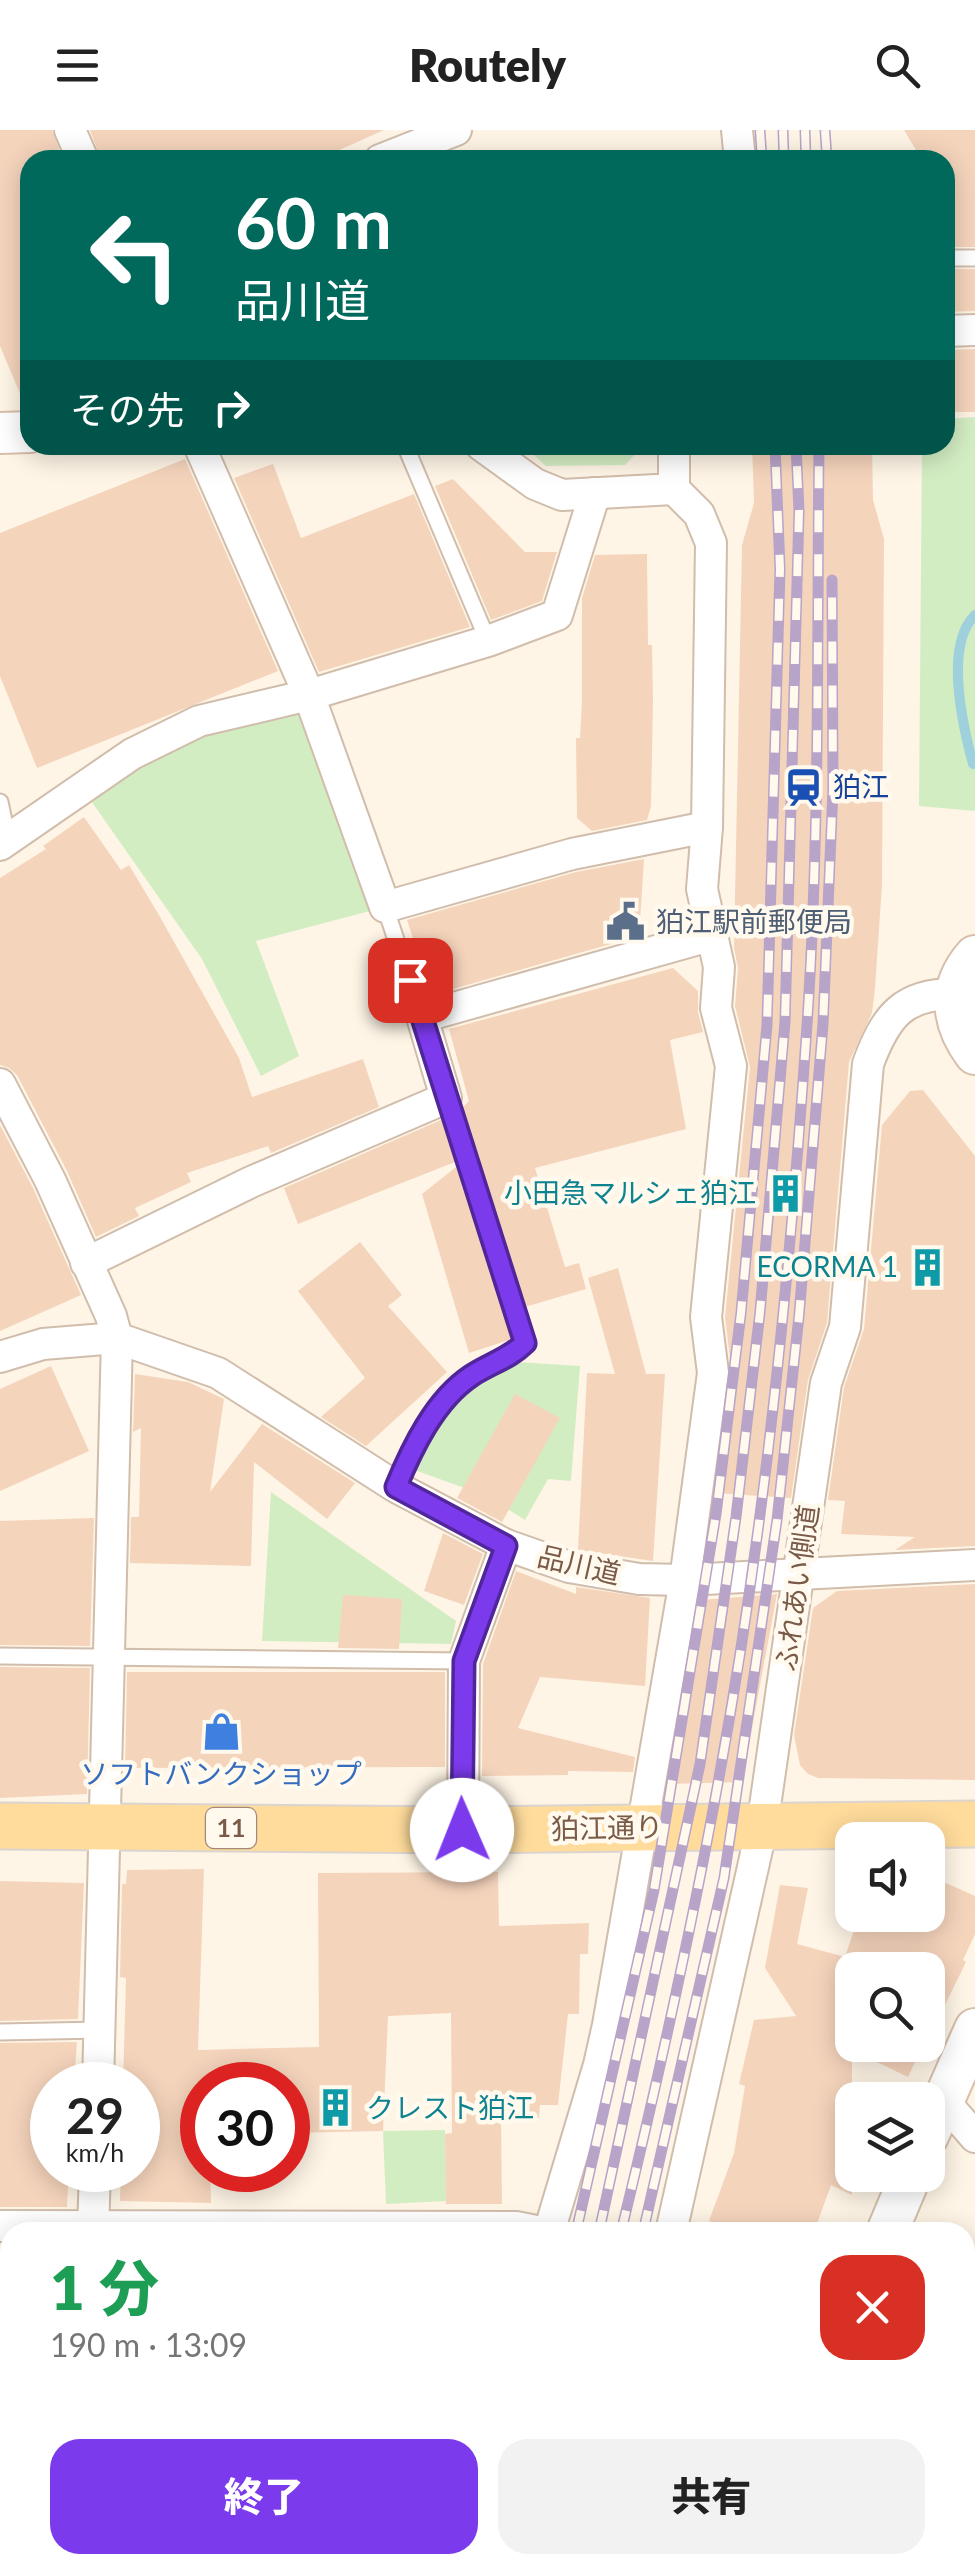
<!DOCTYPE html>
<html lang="ja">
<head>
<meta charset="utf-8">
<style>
  body { margin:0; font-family:Lato,"Noto Sans JP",sans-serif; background:#f2f2f2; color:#222; height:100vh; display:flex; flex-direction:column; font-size:38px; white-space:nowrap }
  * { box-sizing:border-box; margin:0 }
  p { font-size:32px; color:#767676 }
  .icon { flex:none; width:55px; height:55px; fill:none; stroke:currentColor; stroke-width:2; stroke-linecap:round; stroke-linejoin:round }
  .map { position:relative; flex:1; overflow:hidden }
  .panel { position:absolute; left:0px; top:2092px; width:975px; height:352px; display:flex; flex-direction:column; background:#fff; border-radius:30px 30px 0 0; box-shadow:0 5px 25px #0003 }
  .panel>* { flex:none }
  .top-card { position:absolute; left:20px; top:20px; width:935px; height:305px; border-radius:30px; box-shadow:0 5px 25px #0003; background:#00695c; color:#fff; overflow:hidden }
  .tools { position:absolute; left:835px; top:1692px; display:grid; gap:20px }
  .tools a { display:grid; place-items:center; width:110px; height:110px; border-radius:20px; background:#fff; box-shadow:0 5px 25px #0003; font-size:50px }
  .speed { position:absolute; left:30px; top:1932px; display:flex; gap:20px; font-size:50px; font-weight:700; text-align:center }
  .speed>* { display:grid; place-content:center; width:130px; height:130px; border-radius:50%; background:#fff; box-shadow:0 5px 25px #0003; line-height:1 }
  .speed small { font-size:25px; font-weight:400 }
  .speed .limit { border:15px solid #d22; background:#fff; color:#111 }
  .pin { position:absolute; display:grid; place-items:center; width:85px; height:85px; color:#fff; margin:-42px; border-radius:20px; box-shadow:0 5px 15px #0006 }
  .me { position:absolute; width:110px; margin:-55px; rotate:359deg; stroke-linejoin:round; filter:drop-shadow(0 0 8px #0008) }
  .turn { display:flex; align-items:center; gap:35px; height:210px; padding:0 50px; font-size:45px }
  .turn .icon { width:130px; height:130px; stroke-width:2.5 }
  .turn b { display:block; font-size:70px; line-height:85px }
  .then { display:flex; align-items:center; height:95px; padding:0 50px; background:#0003; gap:20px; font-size:38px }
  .round { display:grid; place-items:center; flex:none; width:105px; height:105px; border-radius:30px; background:#f2f2f2 }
  .headline { display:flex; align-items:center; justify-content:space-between; height:170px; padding:0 50px }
  h1 { font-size:60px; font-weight:800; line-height:75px; color:#1e9e55 }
  .button { display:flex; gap:20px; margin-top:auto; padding:20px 50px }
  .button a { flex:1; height:115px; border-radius:30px; background:#7c3aed; color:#fff; font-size:40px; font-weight:800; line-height:115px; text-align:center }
  .button a+a { background:#f2f2f2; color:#222 }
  header { display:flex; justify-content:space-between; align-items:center; height:130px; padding:0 50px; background:#fff; font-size:45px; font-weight:800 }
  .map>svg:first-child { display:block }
  .green { fill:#d3edc3 }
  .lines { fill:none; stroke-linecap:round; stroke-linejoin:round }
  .stream { stroke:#9ed1dc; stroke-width:10 }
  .building { fill:#f5d4bc }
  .lane-casing { stroke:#d1bdab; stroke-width:19 }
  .street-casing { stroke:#d1bdab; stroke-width:34 }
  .secondary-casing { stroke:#d7bfaa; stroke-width:44 }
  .primary-casing { stroke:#dcd4cf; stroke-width:49 }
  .lane { stroke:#fff; stroke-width:15 }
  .street { stroke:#fff; stroke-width:30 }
  .secondary { stroke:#fff; stroke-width:40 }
  .primary { stroke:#ffdc9c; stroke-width:45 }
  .rail-casing { stroke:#b8a3c9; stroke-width:11 }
  .rail { stroke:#fff9ee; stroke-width:8; stroke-dasharray:22; stroke-linecap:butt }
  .route-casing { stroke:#51269a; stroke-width:25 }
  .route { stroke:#7c3aed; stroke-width:18 }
  .labels { text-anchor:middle; stroke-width:9; stroke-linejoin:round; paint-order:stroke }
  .shield { fill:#fff9ee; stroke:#a28a7a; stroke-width:2.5 }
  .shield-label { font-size:25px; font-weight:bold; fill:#7a5b48 }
  .transit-label { font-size:28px; fill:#164399; stroke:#fff9ee; text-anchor:start }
  .service-label { font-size:28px; fill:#4e5e75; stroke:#fff9ee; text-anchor:start }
  .culture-label { font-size:28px; fill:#0d838f; stroke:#fff9ee; text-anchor:end }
  .street-label { font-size:28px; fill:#7a5b48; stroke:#fff9ee }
  .shop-label { font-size:28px; fill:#366cbe; stroke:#fff9ee }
</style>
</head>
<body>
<header><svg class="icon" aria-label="menu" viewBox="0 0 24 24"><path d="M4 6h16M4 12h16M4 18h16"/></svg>Routely<svg class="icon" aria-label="search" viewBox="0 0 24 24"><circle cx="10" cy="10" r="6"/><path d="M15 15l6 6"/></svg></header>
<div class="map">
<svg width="975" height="2443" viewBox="0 0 975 2443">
  <rect width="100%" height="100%" fill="#fef5e6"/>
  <g class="green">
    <polygon points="975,287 975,681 919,676 922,315 945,315 945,289"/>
    <polygon points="523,315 639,315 639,320 625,335 546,336"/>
    <polygon points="309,565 385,777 256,811 299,926 261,946 202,829 82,658 132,624"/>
    <polygon points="517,1232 580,1236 571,1351 548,1349 525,1390 487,1366 406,1337 457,1270"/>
    <polygon points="271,1362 456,1491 451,1514 262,1511"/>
    <polygon points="445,2000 447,2071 386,2074 383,2001"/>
  </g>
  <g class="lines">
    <path class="stream" d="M 973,634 C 963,597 944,515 975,485"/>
  </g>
  <g class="building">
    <polygon points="0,0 52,0 63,30 30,30 30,278 26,278 0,216"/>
    <polygon points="90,0 384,0 317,30 101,30"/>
    <polygon points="904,0 975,0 975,117 945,117 945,30 922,30"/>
    <polygon points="945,139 975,139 975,181 945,182"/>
    <polygon points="975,219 975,282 945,282 945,220"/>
    <polygon points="752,315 872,315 873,370 884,409 882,755 875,858 872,883 849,932 827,1193 808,1250 791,1368 716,1363 732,1245 725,1187 750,937 735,876 738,838 734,818 742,415 754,373"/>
    <polygon points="185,329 278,541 37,638 0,546 0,403"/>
    <polygon points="273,334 301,408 414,364 470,497 319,542 234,348"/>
    <polygon points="453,349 525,422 557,422 542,471 491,490 435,356"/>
    <polygon points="647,424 648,515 652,515 653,571 651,676 647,690 592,701 577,688 576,608 580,608 582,571 582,468 595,425"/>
    <polygon points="84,687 121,740 129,735 159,785 239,928 252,967 363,929 379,977 271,1023 268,1016 187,1043 191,1052 135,1078 139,1086 96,1107 67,1041 17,945 9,938 0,935 0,748 46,719 43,716"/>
    <polygon points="644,729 639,806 432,865 407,790 576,742"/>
    <polygon points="673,838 698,861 698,882 703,902 670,910 686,999 535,1038 565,1137 579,1133 586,1159 525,1177 461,979 469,971 449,899"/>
    <polygon points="923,960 975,1026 975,1416 895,1420 915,1407 841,1404 845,1371 828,1370 844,1257 864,1199 882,995 910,961"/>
    <polygon points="441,990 455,1032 298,1094 284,1058"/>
    <polygon points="0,995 33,1058 81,1165 0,1201"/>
    <polygon points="456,1037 512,1209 469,1223 422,1064"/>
    <polygon points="360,1112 402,1165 388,1176 447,1242 366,1316 321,1287 365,1248 298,1161"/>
    <polygon points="618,1138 646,1244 665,1244 653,1431 578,1420 587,1243 615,1244 588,1148"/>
    <polygon points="51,1236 89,1321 0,1361 0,1259"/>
    <polygon points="135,1244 188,1252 224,1269 210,1362 262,1294 355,1353 327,1389 254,1332 251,1436 130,1433 131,1387 139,1387 141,1298 133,1302"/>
    <polygon points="515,1264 560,1288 502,1392 457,1368"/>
    <polygon points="94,1388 90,1516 0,1515 0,1391"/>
    <polygon points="443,1403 483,1424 464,1475 424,1461"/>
    <polygon points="516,1441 576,1464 576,1457 650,1468 645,1556 540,1547 518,1598 635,1627 633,1642 568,1641 568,1645 482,1646 483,1534"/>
    <polygon points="975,1454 975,1650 818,1648 808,1644 800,1635 794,1605 813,1478 837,1461"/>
    <polygon points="777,1464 742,1652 669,1654 686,1551 689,1552 701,1470"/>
    <polygon points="343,1465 402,1469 399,1519 338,1518"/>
    <polygon points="0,1537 90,1538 87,1664 0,1668"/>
    <polygon points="127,1542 445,1542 445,1637 125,1638"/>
    <polygon points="204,1739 198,1920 319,1917 318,1743 498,1742 499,1796 589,1793 588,1824 580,1824 579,1884 568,1884 558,1975 540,1975 539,1988 501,1988 502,2074 446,2074 445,2004 452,2003 451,1883 388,1886 383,2001 288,2003 288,1955 202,1955 202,2040 210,2040 211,2073 120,2071 121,2040 138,2040 138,1955 123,1955 126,1848 120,1847 122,1754 126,1754 127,1740"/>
    <polygon points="928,1745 975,1766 975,1804 963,1830 966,1832 928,1910 928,1840 852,1840 852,1915 923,1915 908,1947 852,1920 852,2065 831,2055 814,2102 722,2102 725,2096 709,2091 734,2023 745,1956 739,1954 754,1890 796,1886 765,1838 780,1755 808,1758 797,1814 845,1827 859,1785 928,1785"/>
    <polygon points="0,1751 84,1753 78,1889 0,1891"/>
    <polygon points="77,1912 74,1955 52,1955 52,2040 69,2040 67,2077 0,2077 0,1913"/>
  </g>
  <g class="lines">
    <defs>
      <g id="lane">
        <polyline points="945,128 975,128"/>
        <polyline points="405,315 488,511"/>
        <polyline points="0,672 8,710"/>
        <polyline points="385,777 422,887"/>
        <path d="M 396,1357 C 412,1318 434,1270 471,1246 C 489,1234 509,1228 525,1213 L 446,968"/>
        <polyline points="0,1526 464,1531"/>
        <polyline points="0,1902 100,1900"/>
      </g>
      <g id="street">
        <polyline points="70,0 83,30"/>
        <polyline points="737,0 740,30"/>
        <polyline points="380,30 456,0"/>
        <polyline points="945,201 975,200"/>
        <polyline points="199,315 309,565 385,777 572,724 707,697"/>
        <polyline points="481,315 535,354 562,365 674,359 674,315"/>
        <polyline points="0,715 132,624 199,591 309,565 488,511 557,485 595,363"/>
        <polyline points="0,954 50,1050 111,1186 117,1208 98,1955"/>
        <polyline points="86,1133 251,1052 446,968 422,887 713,805"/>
        <polyline points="0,1227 43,1214 117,1208 218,1243 396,1357 506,1415 569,1437 639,1449 685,1450 975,1435"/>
        <polyline points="463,1700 464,1531 506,1415"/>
        <polyline points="943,1970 975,2007"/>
        <polyline points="0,2096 516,2097 541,2102"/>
        <polyline points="93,2102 95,2040"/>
        <polyline points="549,2102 599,1935 608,1895 685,1450 713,1243 706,1187 731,936 716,878 719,837 702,759 707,697 711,413 699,384 674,359"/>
        <path d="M 671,2102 L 762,1697 L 826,1253 L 845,1197 L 868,934 C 886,885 904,863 957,864"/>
        <polyline points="0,2333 10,2333"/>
        <polyline points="965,2420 975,2413"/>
        <polyline points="419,2435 447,2443"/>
        <polyline points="38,2443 48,2435"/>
        <polyline points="572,2443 575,2435"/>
      </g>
      <g id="secondary">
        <polyline points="0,303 30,302"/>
        <path d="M 975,826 C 947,858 951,892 975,924"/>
        <polyline points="928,2006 975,1899"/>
        <polyline points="887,2102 911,2045"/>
        <polyline points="282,2435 305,2443"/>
        <polyline points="132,2443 157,2435"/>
        <polyline points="730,2443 736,2435"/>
      </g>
      <polyline id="primary" points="0,1696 463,1700 975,1694"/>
    </defs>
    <use href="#lane" class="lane-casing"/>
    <use href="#street" class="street-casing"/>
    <use href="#secondary" class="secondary-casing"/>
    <use href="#primary" class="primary-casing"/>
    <use href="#lane" class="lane"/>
    <use href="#street" class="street"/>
    <use href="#secondary" class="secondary"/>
    <use href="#primary" class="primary"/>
    <defs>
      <g id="rail">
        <polyline points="760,0 762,30"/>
        <polyline points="783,0 784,30"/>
        <polyline points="805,0 806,30"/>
        <polyline points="825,0 827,30"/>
        <polyline points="576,2102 654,1760 716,1384 741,1183 767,895 780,439 775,315"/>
        <polyline points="599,2102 700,1634 736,1387 760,1182 785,892 799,381 796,315"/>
        <path d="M 621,2102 C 658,1950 692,1797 720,1642 C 765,1396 790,1144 807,895 C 820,702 817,508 819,315"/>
        <polyline points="643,2102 724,1748 777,1390 799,1186 823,894 833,659 832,450"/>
        <polyline points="476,2443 479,2435"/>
        <polyline points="499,2443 501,2435"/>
        <polyline points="522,2443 525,2435"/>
        <polyline points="544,2443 546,2435"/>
      </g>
    </defs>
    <use href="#rail" class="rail-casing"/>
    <use href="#rail" class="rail"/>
  </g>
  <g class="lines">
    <defs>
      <path id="route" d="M 410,850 L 525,1213 C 510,1228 489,1234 471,1246 C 435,1270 412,1318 396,1357 L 506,1416 L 464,1531 L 462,1700"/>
    </defs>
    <use href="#route" class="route-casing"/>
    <use href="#route" class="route"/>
  </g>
  <defs>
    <symbol id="station-bare" viewBox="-9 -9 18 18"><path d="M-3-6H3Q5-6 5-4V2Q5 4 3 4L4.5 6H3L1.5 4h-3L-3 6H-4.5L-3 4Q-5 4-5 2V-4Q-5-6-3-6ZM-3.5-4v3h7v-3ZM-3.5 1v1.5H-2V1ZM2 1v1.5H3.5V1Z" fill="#1a4fb4" stroke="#fff9ee" stroke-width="2.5" paint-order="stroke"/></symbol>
    <symbol id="civic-bare" viewBox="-9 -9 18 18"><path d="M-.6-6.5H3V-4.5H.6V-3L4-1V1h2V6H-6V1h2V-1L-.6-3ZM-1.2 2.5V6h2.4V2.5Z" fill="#5c6f8a" stroke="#fff9ee" stroke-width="2.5" paint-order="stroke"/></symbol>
    <symbol id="building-bare" viewBox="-9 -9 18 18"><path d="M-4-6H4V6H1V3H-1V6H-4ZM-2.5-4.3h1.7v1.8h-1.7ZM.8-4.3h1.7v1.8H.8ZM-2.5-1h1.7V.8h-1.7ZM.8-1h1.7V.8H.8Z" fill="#0f9aa8" stroke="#fff9ee" stroke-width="2.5" paint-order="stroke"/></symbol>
    <symbol id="shop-bare" viewBox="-9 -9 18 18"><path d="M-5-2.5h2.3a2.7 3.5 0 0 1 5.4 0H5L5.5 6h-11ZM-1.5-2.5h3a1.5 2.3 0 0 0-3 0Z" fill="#3f7fe0" stroke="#fff9ee" stroke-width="2.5" paint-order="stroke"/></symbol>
  </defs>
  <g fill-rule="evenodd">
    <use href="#station-bare" x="776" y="630" width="55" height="55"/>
    <use href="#civic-bare" x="598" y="764" width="55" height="55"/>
    <use href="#building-bare" x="758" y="1036" width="55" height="55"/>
    <use href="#building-bare" x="900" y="1110" width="55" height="55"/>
    <use href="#shop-bare" x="194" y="1574" width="55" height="55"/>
    <use href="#building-bare" x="308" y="1950" width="55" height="55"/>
  </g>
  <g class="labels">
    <rect class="shield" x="206" y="1678" width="50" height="40" rx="8"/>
    <g class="shield-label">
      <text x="231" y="1707">11</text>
    </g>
    <g class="transit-label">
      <text x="833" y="667">狛江</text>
    </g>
    <g class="service-label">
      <text x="656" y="802">狛江駅前郵便局</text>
    </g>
    <g class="culture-label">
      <text x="756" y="1073">小田急マルシェ狛江</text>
      <text x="898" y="1147">ECORMA 1</text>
      <text x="366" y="1988" text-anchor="start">クレスト狛江</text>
    </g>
    <g class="street-label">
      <text transform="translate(579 1435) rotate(13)" y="10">品川道</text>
      <text transform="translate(797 1458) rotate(-82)" y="10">ふれあい側道</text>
      <text transform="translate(607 1698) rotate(-1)" y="10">狛江通り</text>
    </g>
    <g class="shop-label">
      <text x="221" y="1654">ソフトバンクショップ</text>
    </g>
  </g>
</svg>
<div class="tools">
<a><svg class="icon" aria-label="sound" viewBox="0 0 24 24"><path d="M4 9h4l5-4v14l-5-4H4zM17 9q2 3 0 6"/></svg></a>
<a><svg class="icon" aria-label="search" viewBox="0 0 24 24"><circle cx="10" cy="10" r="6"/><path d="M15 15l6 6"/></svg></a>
<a><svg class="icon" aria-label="layers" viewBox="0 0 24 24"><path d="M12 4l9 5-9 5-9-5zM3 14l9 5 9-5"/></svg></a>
</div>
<div class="speed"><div>29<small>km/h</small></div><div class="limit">30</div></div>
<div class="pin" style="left:410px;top:850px;background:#d93025"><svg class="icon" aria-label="arrive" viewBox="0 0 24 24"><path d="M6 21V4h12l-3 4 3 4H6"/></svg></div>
<svg class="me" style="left:462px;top:1700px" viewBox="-20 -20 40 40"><circle r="19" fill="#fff"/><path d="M0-13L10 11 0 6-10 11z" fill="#7c3aed"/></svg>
<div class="top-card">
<div class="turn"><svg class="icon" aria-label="left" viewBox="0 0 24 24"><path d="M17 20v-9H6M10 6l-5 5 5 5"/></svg><div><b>60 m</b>品川道</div></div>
<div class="then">その先<svg class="icon" aria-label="right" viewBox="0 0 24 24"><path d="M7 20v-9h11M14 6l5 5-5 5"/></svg></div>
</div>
<section class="panel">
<div class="headline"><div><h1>1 分</h1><p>190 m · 13:09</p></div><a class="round" style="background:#d93025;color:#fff"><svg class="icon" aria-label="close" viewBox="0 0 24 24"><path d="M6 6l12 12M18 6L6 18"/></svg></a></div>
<div class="button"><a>終了</a><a>共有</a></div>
</section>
</div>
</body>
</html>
